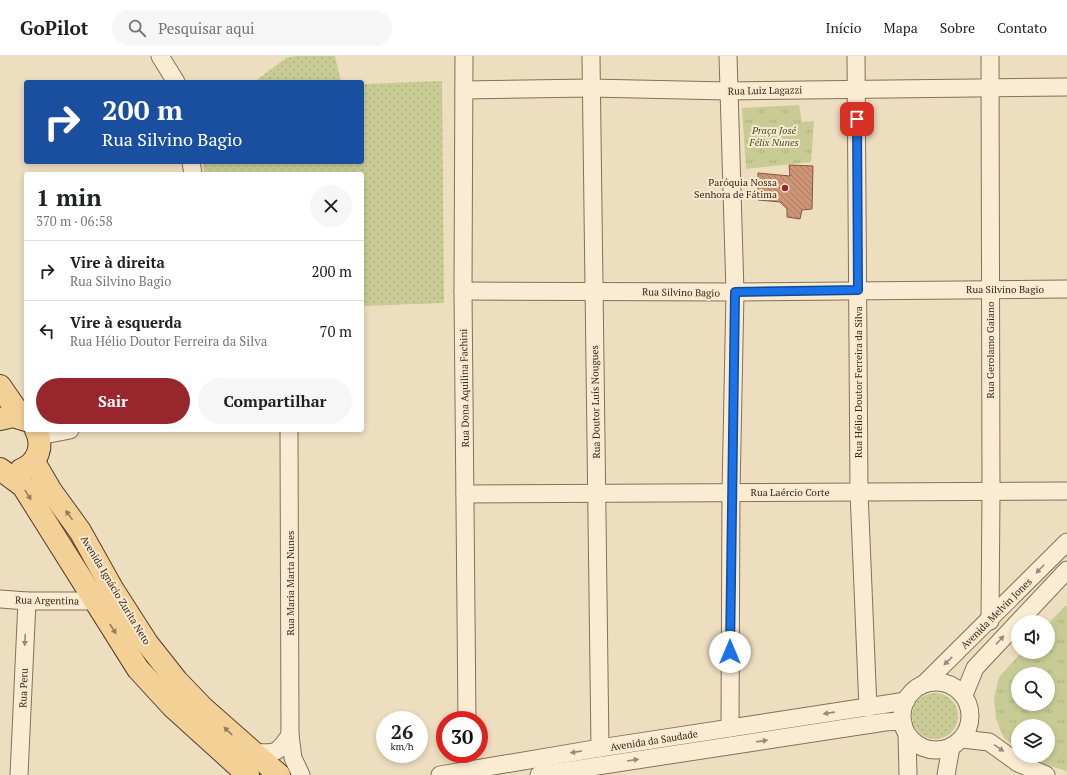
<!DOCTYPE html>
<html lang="pt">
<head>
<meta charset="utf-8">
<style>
  body { margin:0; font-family:"PT Serif",serif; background:#f6f6f6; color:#202124; height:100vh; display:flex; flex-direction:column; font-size:15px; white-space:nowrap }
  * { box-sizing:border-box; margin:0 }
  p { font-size:13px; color:#757577 }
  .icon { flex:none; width:22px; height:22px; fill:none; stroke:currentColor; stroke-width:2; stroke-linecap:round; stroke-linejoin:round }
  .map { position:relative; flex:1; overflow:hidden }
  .details { position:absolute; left:24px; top:116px; width:340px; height:260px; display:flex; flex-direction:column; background:#fff; border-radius:4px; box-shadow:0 2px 6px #0003 }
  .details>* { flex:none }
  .banner { position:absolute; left:24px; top:24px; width:340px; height:84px; border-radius:4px; box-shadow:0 2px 6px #0003; background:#1a4fa0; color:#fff; overflow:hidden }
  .buttons { position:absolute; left:1011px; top:559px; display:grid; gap:8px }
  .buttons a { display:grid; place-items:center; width:44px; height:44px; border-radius:50%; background:#fff; box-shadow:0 2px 6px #0003; font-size:20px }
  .speed { position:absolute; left:376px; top:655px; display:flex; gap:8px; font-size:20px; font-weight:700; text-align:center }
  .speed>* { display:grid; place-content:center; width:52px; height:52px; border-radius:50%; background:#fff; box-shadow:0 2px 6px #0003; line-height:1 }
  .speed small { font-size:10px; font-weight:400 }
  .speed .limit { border:6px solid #d22; background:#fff; color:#111 }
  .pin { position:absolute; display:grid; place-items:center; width:34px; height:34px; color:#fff; margin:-17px; border-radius:8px; box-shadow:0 2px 6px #0006 }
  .me { position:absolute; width:44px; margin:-22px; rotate:0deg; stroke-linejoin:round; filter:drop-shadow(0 0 3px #0008) }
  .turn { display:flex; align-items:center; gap:14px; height:84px; padding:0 12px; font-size:18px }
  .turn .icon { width:52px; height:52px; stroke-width:2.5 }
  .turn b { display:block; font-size:28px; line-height:34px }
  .round { display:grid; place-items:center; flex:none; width:42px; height:42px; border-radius:21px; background:#f6f6f6 }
  .head { display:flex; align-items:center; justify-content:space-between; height:68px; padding:0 12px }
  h1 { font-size:24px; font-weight:700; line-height:30px }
  .button { display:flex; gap:8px; margin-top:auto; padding:8px 12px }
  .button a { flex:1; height:46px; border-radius:24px; background:#97272d; color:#fff; font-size:16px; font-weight:700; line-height:46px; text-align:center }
  .button a+a { background:#f6f6f6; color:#202124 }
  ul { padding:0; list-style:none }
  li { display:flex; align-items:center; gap:12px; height:60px; padding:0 12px; border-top:1px solid #e0e0e0 }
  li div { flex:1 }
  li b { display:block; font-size:15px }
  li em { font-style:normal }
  header { display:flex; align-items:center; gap:24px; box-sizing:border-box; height:56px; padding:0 20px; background:#fff; border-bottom:1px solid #e0e0e0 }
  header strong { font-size:19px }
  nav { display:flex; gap:22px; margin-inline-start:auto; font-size:14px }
  .search { width:280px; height:36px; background:#f6f6f6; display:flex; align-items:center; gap:10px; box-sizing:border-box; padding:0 14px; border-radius:22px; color:#757577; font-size:15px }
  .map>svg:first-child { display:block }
  .grass { fill:url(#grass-dots) }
  .park { fill:url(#park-tufts); fill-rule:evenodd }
  .building { fill:url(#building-back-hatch); stroke:#87573d }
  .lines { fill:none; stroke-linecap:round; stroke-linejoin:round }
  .minor-casing { stroke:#876f58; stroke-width:19 }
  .major-casing { stroke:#553d2c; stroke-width:24 }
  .minor { stroke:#f9ecd3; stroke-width:17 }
  .major { stroke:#f3d196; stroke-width:22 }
  .oneway { fill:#957c59 }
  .oneway2 { fill:#988a78 }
  .route-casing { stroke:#114b97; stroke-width:10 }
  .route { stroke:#1a73e8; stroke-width:7 }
  .poi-dot { fill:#97272d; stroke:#f6e9cf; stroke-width:1.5 }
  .labels { text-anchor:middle; stroke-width:4; stroke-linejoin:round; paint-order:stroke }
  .street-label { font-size:10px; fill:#37281c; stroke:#f6e9cf }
  .park-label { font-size:10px; font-style:italic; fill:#495323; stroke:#f6e9cf }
  .poi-label { font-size:10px; fill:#37281c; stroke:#f6e9cf; text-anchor:end }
</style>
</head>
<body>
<header>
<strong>GoPilot</strong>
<div class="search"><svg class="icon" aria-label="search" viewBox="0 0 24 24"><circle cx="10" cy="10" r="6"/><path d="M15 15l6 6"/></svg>Pesquisar aqui</div>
<nav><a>Início</a><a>Mapa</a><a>Sobre</a><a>Contato</a></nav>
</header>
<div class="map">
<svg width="1067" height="719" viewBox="0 0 1067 719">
  <defs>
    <pattern id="grass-dots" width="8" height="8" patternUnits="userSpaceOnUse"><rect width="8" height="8" fill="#c8cc94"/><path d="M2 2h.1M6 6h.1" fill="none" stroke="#acaf7f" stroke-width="1.8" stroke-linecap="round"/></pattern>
    <pattern id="park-tufts" width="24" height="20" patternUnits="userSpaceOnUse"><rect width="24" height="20" fill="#c8cc94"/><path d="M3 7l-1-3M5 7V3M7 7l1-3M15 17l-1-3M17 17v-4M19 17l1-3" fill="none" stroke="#acaf7f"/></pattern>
    <pattern id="building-back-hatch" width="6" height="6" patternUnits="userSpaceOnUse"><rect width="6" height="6" fill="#cd9575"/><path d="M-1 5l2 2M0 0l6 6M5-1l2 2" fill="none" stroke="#a77a5f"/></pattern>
  </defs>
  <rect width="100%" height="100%" fill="#eedec0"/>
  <g class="grass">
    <polygon points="296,0 335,0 341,26 254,26 286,2"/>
    <polygon points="442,25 444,247 362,250 362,118 204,118 203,106 362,106 362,28"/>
    <circle cx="935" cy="660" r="23"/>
  </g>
  <g class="park">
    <polygon points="799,49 802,66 814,65 811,106 746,113 742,52"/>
    <path d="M 1065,550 L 1067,550 L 1067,715 L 1036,706 L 1028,700 L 1048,700 L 1048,670 L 1018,670 L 1018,692 L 1004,682 L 996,663 L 994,642 L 999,621 L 1022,596 L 1048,596 L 1048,568 ZM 1018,618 L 1048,618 L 1048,648 L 1018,648 Z"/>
  </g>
  <polygon class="building" points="789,109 813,110 812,153 802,154 800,163 787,161 787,153 780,146 758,144 758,117 790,120"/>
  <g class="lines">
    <defs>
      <g id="minor">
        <polyline points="160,0 176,26"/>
        <polyline points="464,0 463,235 467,664"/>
        <polyline points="591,0 600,692"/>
        <polyline points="728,0 735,236 731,436 730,672"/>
        <polyline points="856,0 859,436 868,652"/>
        <polyline points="464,34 590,32 728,35 1067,31"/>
        <polyline points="191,106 193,118"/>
        <polyline points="463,235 735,236 1067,233"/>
        <polyline points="289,374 290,679 293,702 301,719"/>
        <polyline points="39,380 70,374"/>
        <polyline points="465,438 1067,435"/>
        <polyline points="0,543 27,545 95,545"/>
        <polyline points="990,565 991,436 990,0"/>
        <circle cx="936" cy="660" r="34"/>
        <polyline points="924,628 1067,486"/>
        <polyline points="964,639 975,612 1067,514"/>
        <polyline points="907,678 908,719"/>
        <polyline points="962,683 989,686 1018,707 1046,719"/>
        <path d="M 251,696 C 275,697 276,700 290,679"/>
        <polyline points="19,719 27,545"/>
        <polyline points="440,719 600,692 906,645"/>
        <polyline points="539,719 885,666 901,665 903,667"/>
        <polyline points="946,719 951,691"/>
      </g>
      <g id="major">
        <polyline points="0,330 22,362"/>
        <polyline points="0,363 13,360 26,364"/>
        <polyline points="34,406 51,435 80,475 113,534 147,587 177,625 203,652 279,719"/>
        <polyline points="0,413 23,430 138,613 172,650 248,719"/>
        <path d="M 21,414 C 38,407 44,390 36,374"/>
      </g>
    </defs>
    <use href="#minor" class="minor-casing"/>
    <use href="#major" class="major-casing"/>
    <use href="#minor" class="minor"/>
    <use href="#major" class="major"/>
  </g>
  <defs><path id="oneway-solid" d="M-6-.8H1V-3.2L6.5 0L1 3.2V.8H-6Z"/></defs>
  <g class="oneway">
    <use href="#oneway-solid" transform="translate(28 439) rotate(58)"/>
    <use href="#oneway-solid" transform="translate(69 459) rotate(-126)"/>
    <use href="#oneway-solid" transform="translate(113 573) rotate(57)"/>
    <use href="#oneway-solid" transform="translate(228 675) rotate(-137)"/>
  </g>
  <g class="oneway2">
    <use href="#oneway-solid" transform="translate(1040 513) rotate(134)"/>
    <use href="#oneway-solid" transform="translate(25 584) rotate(92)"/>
    <use href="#oneway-solid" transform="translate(1000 584) rotate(-47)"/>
    <use href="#oneway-solid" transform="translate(948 605) rotate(136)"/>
    <use href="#oneway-solid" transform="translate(829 657) rotate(172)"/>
    <use href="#oneway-solid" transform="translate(762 685) rotate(-8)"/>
    <use href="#oneway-solid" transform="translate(999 692) rotate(35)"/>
    <use href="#oneway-solid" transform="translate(576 696) rotate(171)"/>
    <use href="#oneway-solid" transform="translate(633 704) rotate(-9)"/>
  </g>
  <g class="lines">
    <defs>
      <polyline id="route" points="730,596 735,236 858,234 857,63"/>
    </defs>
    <use href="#route" class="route-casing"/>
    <use href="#route" class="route"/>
  </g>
  <circle class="poi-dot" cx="785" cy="132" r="4"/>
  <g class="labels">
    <g class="street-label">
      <text transform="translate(765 34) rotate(-1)" y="4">Rua Luiz Lagazzi</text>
      <text x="1005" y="237">Rua Silvino Bagio</text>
      <text transform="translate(681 236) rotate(1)" y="4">Rua Silvino Bagio</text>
      <text transform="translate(990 294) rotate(-90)" y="4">Rua Gerolamo Gaiano</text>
      <text transform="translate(858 326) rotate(-90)" y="4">Rua Hélio Doutor Ferreira da Silva</text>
      <text transform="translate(464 332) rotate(-91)" y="4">Rua Dona Aquilina Fachini</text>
      <text transform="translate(595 346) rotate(-91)" y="4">Rua Doutor Luís Nougues</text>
      <text x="790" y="440">Rua Laércio Corte</text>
      <text transform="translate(290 527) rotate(-90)" y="4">Rua Maria Marta Nunes</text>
      <text transform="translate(116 534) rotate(59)" y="4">Avenida Ignácio Zurita Neto</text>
      <text transform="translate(47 544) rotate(1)" y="4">Rua Argentina</text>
      <text transform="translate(996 557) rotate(-45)" y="4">Avenida Melvin Jones</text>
      <text transform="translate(23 632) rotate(-88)" y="4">Rua Peru</text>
      <text transform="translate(654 684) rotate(-9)" y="4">Avenida da Saudade</text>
    </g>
    <g class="park-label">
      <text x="774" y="78">Praça José<tspan x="774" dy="12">Félix Nunes</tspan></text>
    </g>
    <g class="poi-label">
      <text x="777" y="130">Paróquia Nossa<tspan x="777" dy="12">Senhora de Fátima</tspan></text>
    </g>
  </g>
</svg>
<div class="buttons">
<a><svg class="icon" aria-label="sound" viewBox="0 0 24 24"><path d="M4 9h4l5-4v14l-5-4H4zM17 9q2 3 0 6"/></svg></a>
<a><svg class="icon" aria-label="search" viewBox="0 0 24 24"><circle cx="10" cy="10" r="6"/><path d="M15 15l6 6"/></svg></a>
<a><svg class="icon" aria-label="layers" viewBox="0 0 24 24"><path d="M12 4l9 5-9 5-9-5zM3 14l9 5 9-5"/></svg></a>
</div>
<div class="speed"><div>26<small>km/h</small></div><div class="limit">30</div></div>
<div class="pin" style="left:857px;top:63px;background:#d93025"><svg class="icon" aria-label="arrive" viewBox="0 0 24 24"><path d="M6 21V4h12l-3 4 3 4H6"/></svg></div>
<svg class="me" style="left:730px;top:596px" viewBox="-20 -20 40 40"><circle r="19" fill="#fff"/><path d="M0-13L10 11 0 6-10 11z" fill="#1a73e8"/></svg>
<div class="banner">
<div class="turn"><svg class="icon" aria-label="right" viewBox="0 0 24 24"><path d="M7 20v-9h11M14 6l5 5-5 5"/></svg><div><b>200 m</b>Rua Silvino Bagio</div></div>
</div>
<section class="details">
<div class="head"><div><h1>1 min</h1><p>370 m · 06:58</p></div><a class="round"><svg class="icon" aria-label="close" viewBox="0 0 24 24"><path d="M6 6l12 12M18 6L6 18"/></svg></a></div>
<ul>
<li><svg class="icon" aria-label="right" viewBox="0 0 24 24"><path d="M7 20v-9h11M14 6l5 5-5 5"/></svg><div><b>Vire à direita</b><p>Rua Silvino Bagio</p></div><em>200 m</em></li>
<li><svg class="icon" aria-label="left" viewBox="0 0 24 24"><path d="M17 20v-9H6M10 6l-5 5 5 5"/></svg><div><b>Vire à esquerda</b><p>Rua Hélio Doutor Ferreira da Silva</p></div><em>70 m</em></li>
</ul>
<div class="button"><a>Sair</a><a>Compartilhar</a></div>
</section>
</div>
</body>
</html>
